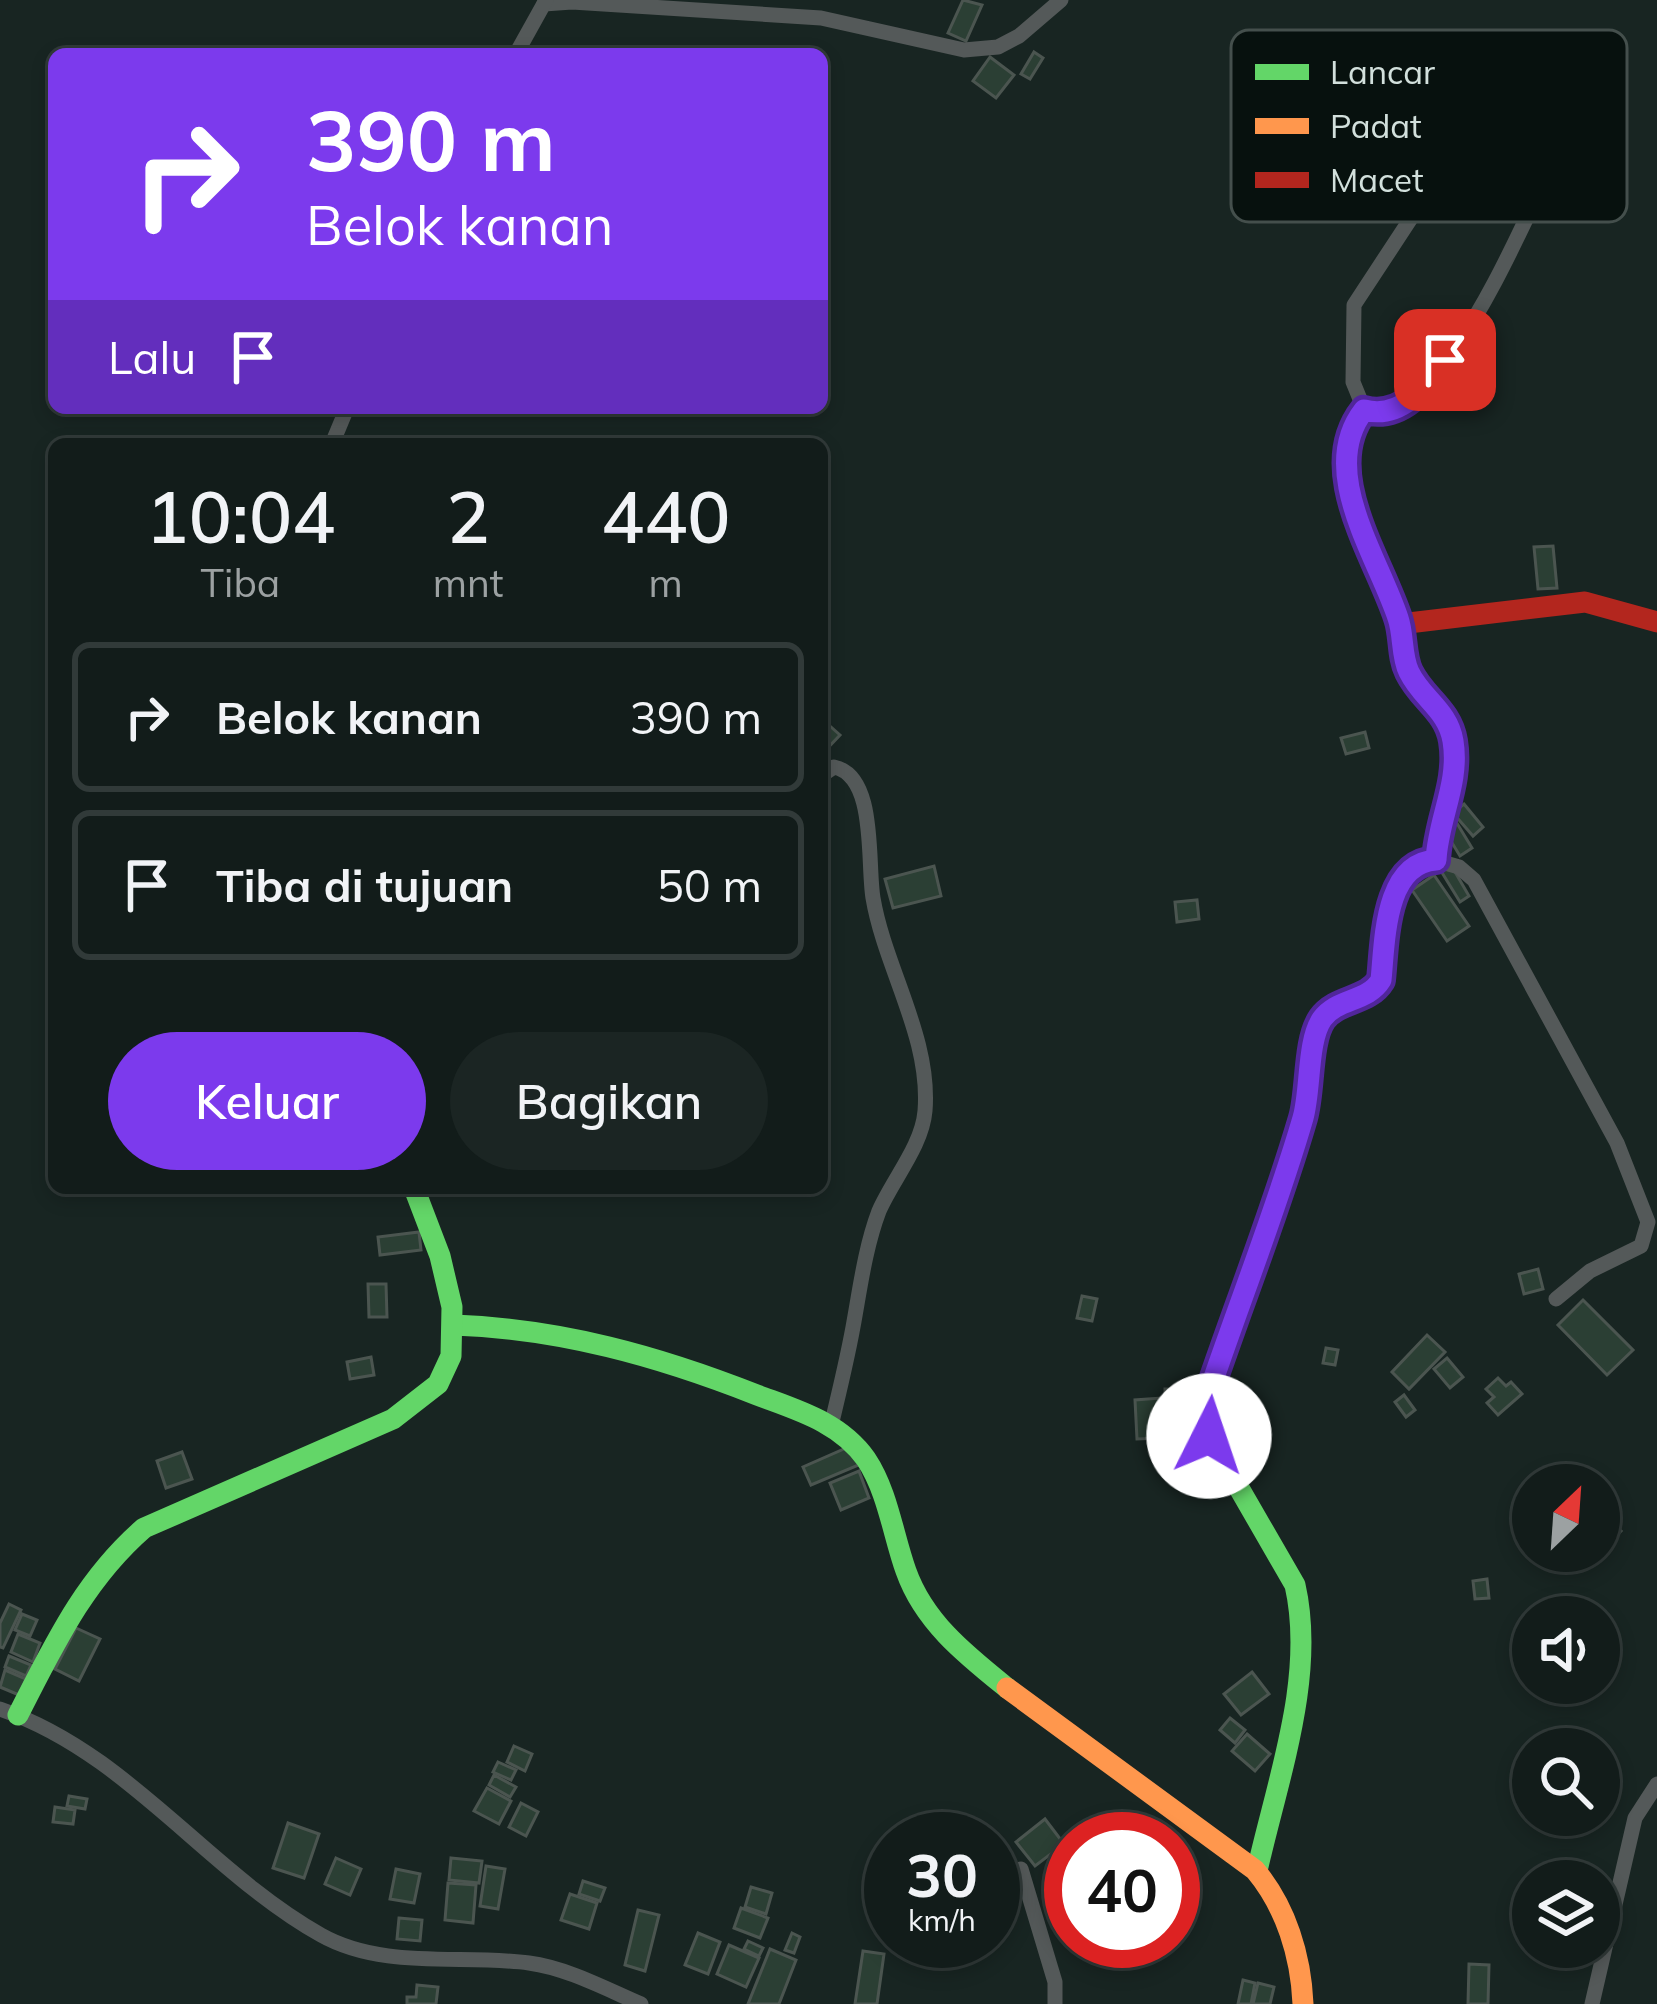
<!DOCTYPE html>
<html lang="id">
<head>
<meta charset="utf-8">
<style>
  body { margin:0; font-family:Mulish,sans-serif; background:#1b2523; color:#f1f3f6; height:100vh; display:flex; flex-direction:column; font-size:45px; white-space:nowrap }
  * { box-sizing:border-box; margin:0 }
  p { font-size:39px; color:#9ca1a2 }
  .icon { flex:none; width:66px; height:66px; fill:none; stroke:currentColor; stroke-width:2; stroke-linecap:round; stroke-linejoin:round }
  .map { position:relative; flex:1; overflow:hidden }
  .drawer { position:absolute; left:48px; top:438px; width:780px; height:756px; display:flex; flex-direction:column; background:#121c1a; border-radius:18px; box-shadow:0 6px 18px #0003,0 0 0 3px #313a39 }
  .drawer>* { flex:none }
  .top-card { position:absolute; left:48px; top:48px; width:780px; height:366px; border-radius:18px; box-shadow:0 6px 18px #0003,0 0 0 3px #313a39; background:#7c3aed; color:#fff; overflow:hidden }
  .needle { width:78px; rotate:25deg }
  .controls { position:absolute; left:1512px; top:1464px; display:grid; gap:24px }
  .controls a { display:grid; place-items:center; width:108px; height:108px; border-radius:50%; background:#121c1a; box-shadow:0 6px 18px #0003,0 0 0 3px #313a39; font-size:60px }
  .speed { position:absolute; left:864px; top:1812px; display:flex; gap:24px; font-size:60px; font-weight:700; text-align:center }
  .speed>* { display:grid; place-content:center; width:156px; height:156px; border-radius:50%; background:#121c1a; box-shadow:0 6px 18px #0003,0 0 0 3px #313a39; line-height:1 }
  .speed small { font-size:30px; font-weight:400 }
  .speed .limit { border:18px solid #d22; background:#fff; color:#111 }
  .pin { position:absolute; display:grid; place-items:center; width:102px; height:102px; color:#fff; margin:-51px; border-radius:24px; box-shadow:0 6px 18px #0006 }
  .me { position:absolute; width:132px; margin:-66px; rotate:4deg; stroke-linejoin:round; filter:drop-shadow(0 0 9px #0008) }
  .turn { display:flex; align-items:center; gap:42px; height:252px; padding:0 60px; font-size:54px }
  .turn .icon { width:156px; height:156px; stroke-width:2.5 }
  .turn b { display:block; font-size:84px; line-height:102px }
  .then { display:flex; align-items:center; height:114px; padding:0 60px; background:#0003; gap:24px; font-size:45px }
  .eta { display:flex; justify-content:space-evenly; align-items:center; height:204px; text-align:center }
  .eta b { font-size:72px; font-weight:600; line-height:84px }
  .button { display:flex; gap:24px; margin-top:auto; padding:24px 60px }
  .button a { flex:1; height:138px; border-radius:72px; background:#7c3aed; color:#fff; font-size:48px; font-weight:600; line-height:138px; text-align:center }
  .button a+a { background:#1b2523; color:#f1f3f6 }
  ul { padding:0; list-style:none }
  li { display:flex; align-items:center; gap:36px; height:150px; margin:0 24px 18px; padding:0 36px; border:6px solid #313a39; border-radius:18px }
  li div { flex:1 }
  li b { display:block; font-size:45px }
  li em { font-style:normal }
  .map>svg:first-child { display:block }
  .building { fill:#2b3f34; stroke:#4b5550; stroke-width:3 }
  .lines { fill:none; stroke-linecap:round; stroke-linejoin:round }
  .street { stroke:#545959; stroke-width:15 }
  .fast { stroke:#63d668; stroke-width:21 }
  .slow { stroke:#ff974d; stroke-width:21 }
  .jam { stroke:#b3261e; stroke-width:21 }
  .route-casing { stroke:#51269a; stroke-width:30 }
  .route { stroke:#7c3aed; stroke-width:21 }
  .key { fill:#07110e; stroke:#444f4c; stroke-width:3 }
  .key-label { font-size:33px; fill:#d2e0dc }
</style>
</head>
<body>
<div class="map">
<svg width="1657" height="2004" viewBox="0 0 1657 2004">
  <rect width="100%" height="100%" fill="#182522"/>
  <g class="building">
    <polygon points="963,0 982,5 966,41 948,33"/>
    <polygon points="1034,52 1043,58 1030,79 1021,74"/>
    <polygon points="990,57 1014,75 996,98 973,81"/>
    <polygon points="1553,546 1557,588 1538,589 1534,547"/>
    <polygon points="822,719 840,735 822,754"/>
    <polygon points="1365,732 1369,748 1346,754 1341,738"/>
    <polygon points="1464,804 1483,827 1473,836 1453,813"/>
    <polygon points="1455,820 1472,848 1460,856 1443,828"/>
    <polygon points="1451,865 1469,896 1460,902 1441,871"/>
    <polygon points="934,866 941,896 893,908 885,879"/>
    <polygon points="1434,875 1469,926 1447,941 1412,890"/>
    <polygon points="1197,900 1199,919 1177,922 1175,902"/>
    <polygon points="419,1232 421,1250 380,1255 378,1237"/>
    <polygon points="1538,1269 1543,1289 1524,1294 1519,1274"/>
    <polygon points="368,1284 386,1284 387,1317 369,1317"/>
    <polygon points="1082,1296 1097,1299 1092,1321 1077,1318"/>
    <polygon points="1583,1300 1633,1350 1607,1375 1558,1325"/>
    <polygon points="1427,1335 1445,1352 1409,1389 1392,1372"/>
    <polygon points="1326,1348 1338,1350 1335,1365 1323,1363"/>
    <polygon points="371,1357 374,1375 350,1379 347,1362"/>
    <polygon points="1447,1358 1463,1377 1450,1388 1434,1369"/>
    <polygon points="1498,1378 1506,1386 1511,1382 1522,1394 1498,1415 1487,1403 1494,1397 1486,1389"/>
    <polygon points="1165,1389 1190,1389 1191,1413 1165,1414"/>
    <polygon points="1404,1395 1415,1410 1406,1417 1395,1402"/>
    <polygon points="1161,1398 1163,1438 1137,1439 1135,1400"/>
    <polygon points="1190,1415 1191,1442 1167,1443 1165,1416"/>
    <polygon points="853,1445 861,1464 811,1485 803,1467"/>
    <polygon points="182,1452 192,1479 166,1488 157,1461"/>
    <polygon points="859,1471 869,1498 841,1510 830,1483"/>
    <polygon points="1605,1515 1621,1531 1604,1548 1599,1543 1599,1522"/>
    <polygon points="1487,1579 1489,1598 1475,1599 1473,1581"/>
    <polygon points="9,1604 21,1610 3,1648 0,1647 0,1623"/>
    <polygon points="22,1614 37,1620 30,1636 15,1630"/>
    <polygon points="76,1628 100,1639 79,1681 55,1669"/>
    <polygon points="18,1634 40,1643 33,1662 11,1652"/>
    <polygon points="9,1656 31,1665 26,1676 5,1667"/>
    <polygon points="5,1670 26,1679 19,1695 0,1687"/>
    <polygon points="1252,1672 1269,1694 1241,1715 1224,1694"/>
    <polygon points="1230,1718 1245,1730 1235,1743 1220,1730"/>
    <polygon points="1247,1734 1270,1754 1255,1771 1232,1751"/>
    <polygon points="514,1746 532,1754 525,1771 507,1762"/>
    <polygon points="498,1762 516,1770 511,1780 493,1772"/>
    <polygon points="494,1775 516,1787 510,1797 489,1785"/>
    <polygon points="487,1788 511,1801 499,1824 474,1811"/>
    <polygon points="69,1796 87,1799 85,1809 67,1806"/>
    <polygon points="521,1803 538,1812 526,1836 509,1827"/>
    <polygon points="55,1807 75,1810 73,1824 53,1822"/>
    <polygon points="1045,1819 1064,1844 1035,1866 1016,1842"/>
    <polygon points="288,1823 319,1834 304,1878 273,1868"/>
    <polygon points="336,1858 361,1869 350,1895 325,1884"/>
    <polygon points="451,1858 482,1861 479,1883 449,1880"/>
    <polygon points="486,1866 505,1869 498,1909 480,1906"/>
    <polygon points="396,1869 420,1874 414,1903 390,1899"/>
    <polygon points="583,1881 605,1888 600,1901 579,1894"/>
    <polygon points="448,1883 476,1885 473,1923 445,1920"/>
    <polygon points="751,1887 772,1893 766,1914 745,1907"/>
    <polygon points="570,1894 597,1903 589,1929 561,1920"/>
    <polygon points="741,1908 768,1918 760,1938 734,1928"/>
    <polygon points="638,1910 659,1915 645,1971 625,1965"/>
    <polygon points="399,1918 422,1920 420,1941 397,1939"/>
    <polygon points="698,1933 720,1942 708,1974 685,1965"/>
    <polygon points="792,1933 800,1937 794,1953 785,1950"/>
    <polygon points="748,1941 763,1948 759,1956 744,1949"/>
    <polygon points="729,1945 759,1958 746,1987 717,1974"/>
    <polygon points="770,1949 796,1960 779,2004 748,2004"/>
    <polygon points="863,1951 884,1954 877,2004 855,2004"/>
    <polygon points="1469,1964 1489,1965 1488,2004 1468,2004"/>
    <polygon points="1243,1980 1255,1983 1251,2004 1238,2004"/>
    <polygon points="1258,1983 1274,1987 1270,2004 1253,2004"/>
    <polygon points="417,1985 438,1987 436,2004 407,2004 407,1997 416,1997"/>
  </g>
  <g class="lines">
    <g class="street">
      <polyline points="544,4 572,2 821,18 964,50 998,47 1019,36 1061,0"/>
      <polyline points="516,54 546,0"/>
      <path d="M 1364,409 C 1431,430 1506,260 1530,211"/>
      <polyline points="1364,409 1353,382 1354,305 1444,168"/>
      <path d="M 1364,409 C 1356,420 1348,429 1345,442 C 1335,490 1383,577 1400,624"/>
      <polyline points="332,444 347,408"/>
      <path d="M 822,775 L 834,767 C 877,776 867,862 873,898 C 885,969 931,1037 925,1111 C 922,1146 893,1179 879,1211 C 865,1248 860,1289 853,1327 C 847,1360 839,1393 831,1426"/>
      <polyline points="1435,860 1459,867 1474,880 1617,1143 1648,1222 1641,1246 1590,1271 1556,1299"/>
      <path d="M 0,1709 C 127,1752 207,1871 321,1935 C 383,1970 462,1954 529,1963 C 567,1968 606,1989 641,2004"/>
      <polyline points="1021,1869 1055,1982 1055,2004"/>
      <polyline points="1592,2004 1635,1818 1657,1784"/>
    </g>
    <g class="fast">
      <path d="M 454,1325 C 561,1329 658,1356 757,1395 C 797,1410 840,1422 866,1459 C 888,1492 893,1535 906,1571 C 924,1622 966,1655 1007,1688"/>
      <path d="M 18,1715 C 54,1645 84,1580 144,1528 L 393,1419 L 438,1384 L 451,1356 L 452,1307 L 440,1256 L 414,1188"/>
      <path d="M 1257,1871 C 1277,1781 1316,1677 1295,1585 L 1209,1436 L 1207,1395 L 1281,1187"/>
    </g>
    <path class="slow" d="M 1007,1688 L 1255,1870 C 1286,1907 1301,1956 1303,2004"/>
    <path class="jam" d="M 1281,1187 L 1304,1113 L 1320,1023 L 1336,1006 L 1375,990 C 1396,944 1371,877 1435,860 L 1453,780 L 1454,745 L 1442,711 L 1409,673 L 1400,624 L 1585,602 L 1657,622"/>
  </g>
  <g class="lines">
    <defs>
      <path id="route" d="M 1209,1436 L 1208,1395 C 1239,1303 1276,1211 1303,1118 C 1311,1090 1307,1041 1322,1019 C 1337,998 1368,1002 1381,980 C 1385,942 1384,863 1436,860 C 1438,819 1460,783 1453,741 C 1448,710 1422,699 1409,672 C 1401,656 1404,635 1398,618 C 1377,555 1317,470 1364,410 C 1401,420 1426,387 1445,360"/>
    </defs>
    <use href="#route" class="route-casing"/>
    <use href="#route" class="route"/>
  </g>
  <rect x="1231" y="30" width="396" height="192" rx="18" class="key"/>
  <rect x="1255" y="64" width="54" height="16" fill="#63d668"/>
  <rect x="1255" y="118" width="54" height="16" fill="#ff974d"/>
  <rect x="1255" y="172" width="54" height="16" fill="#b3261e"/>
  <g class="key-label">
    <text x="1330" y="84">Lancar</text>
    <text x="1330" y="138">Padat</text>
    <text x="1330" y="192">Macet</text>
  </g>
</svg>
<div class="controls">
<a><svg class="needle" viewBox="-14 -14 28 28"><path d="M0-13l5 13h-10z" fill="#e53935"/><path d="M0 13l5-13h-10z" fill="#9ca1a2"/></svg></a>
<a><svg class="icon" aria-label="sound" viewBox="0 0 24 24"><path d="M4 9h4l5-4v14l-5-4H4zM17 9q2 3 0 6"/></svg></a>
<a><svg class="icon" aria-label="search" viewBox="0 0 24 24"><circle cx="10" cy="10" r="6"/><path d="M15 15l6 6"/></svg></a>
<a><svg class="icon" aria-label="layers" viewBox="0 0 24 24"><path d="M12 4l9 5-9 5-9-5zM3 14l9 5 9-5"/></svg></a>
</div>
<div class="speed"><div>30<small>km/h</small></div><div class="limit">40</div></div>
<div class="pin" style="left:1445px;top:360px;background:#d93025"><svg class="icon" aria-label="arrive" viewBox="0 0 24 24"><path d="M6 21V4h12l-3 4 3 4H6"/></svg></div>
<svg class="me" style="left:1209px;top:1436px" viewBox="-20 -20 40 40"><circle r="19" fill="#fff"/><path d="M0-13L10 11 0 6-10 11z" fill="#7c3aed"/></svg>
<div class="top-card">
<div class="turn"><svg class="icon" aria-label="right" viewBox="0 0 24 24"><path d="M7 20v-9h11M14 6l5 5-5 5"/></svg><div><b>390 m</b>Belok kanan</div></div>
<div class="then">Lalu<svg class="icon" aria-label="arrive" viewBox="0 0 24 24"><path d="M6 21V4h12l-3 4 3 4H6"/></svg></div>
</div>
<section class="drawer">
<div class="eta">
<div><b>10:04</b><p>Tiba</p></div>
<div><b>2</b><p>mnt</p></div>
<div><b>440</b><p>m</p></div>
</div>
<ul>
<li><svg class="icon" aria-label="right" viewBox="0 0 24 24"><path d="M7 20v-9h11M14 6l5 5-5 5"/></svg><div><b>Belok kanan</b></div><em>390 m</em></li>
<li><svg class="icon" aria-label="arrive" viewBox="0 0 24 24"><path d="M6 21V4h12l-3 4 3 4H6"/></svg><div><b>Tiba di tujuan</b></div><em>50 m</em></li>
</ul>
<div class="button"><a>Keluar</a><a>Bagikan</a></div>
</section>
</div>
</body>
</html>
